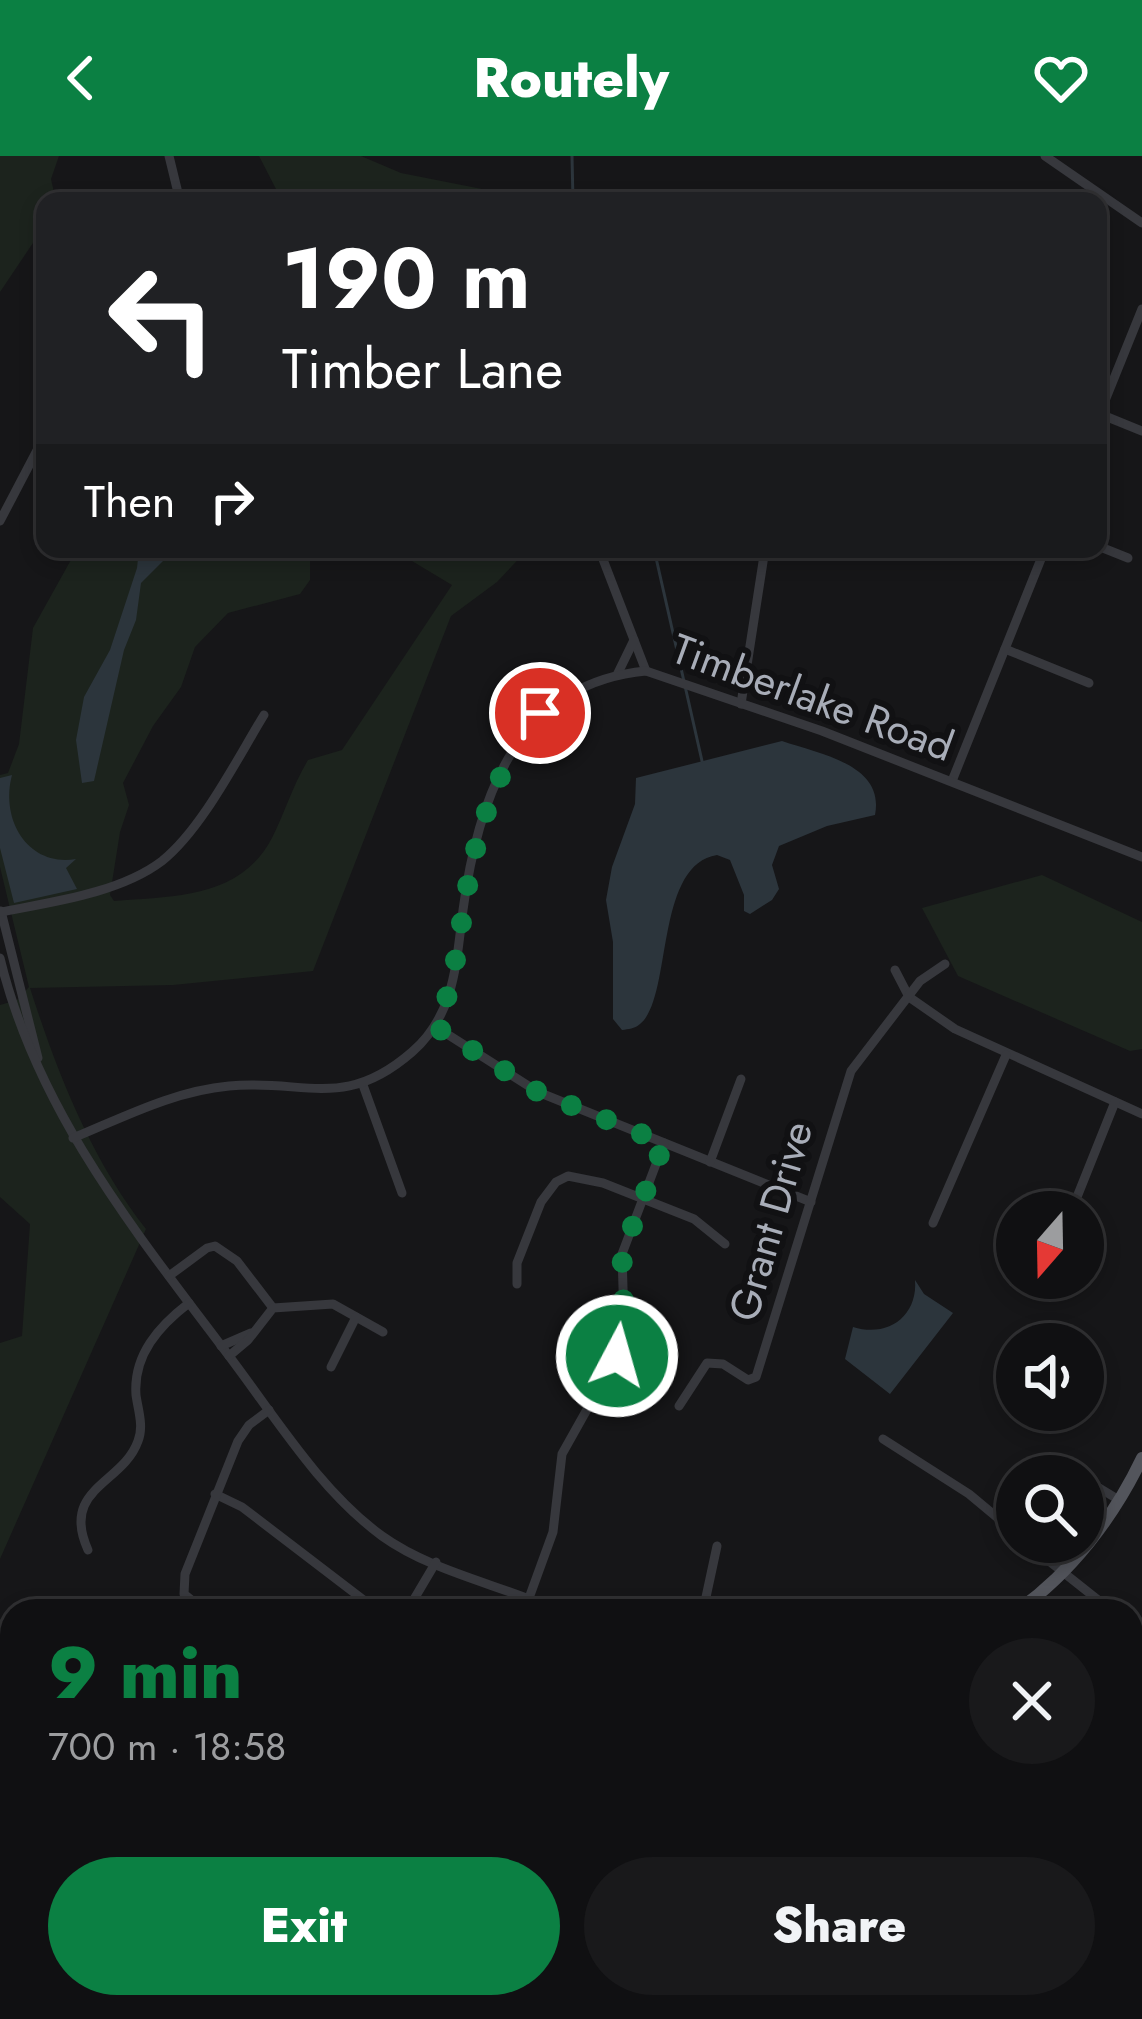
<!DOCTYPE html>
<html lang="en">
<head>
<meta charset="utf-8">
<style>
  body { margin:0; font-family:Jost,sans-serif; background:#19191b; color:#f1f3f6; height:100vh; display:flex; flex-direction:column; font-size:45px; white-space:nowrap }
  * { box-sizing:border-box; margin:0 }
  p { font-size:39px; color:#9c9d9f }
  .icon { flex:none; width:66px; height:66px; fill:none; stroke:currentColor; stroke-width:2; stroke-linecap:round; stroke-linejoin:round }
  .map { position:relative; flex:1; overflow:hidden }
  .drawer { position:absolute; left:0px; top:1443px; width:1143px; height:420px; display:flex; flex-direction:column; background:#101012; border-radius:36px 36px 0 0; box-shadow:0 6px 18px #0003,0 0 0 3px #303032 }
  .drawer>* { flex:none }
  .hud { position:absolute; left:36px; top:36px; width:1071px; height:366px; border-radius:24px; box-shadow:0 6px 18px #0003,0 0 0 3px #303032; background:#202124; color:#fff; overflow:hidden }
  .needle { width:78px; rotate:200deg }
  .buttons { position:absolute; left:996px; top:1035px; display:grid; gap:24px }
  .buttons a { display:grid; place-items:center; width:108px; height:108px; border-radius:50%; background:#101012; box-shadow:0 6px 18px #0003,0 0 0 3px #303032; font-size:60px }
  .pin { position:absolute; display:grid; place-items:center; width:102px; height:102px; color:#fff; margin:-51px; border:6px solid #fff; border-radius:50%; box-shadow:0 3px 12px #0007 }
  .me { position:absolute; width:132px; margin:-66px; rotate:6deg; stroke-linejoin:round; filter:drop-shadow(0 0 9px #0008) }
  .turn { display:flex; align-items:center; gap:42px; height:252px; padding:0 48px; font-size:54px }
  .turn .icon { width:156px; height:156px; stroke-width:2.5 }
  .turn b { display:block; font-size:84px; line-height:102px }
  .then { display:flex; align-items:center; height:114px; padding:0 48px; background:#0003; gap:24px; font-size:45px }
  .round { display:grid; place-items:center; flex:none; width:126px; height:126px; border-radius:63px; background:#19191b }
  .summary { display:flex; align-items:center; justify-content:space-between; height:204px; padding:0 48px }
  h1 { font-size:72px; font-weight:800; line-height:90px; color:#0b8043 }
  .button { display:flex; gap:24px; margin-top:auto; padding:24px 48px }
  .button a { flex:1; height:138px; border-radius:72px; background:#0b8043; color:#fff; font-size:48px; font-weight:800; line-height:138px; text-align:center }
  .button a+a { background:#19191b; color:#f1f3f6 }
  header { display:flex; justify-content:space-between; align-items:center; height:156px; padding:0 48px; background:#0b8043; color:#fff; font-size:54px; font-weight:800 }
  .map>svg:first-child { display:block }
  .green { fill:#1c231d }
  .water { fill:#2c353c }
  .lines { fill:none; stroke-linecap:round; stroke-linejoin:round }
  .stream { stroke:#2c353c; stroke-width:3 }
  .minor { stroke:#37383d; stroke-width:9 }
  .major { stroke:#53555c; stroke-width:12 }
  .route { stroke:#0b8043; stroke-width:21; stroke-dasharray:0 37.8 }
  .labels { text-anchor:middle; stroke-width:12; stroke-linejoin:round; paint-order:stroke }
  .street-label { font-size:42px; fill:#a8adb8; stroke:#111113 }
</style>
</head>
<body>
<header><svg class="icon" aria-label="back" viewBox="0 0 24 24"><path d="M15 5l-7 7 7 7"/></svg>Routely<svg class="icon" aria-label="heart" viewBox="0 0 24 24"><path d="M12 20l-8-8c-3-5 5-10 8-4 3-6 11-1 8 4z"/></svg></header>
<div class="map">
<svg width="1142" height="1863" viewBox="0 0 1142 1863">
  <rect width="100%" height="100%" fill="#161618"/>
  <g class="green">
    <polygon points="0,0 59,0 51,23 56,45 45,45 45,69 0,136"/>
    <polygon points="259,0 361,0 401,17 482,33 542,37 547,45 292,45 276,33"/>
    <path d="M 77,393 L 310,393 L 310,424 L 300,438 L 228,457 L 195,491 L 181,531 L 153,570 L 123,627 L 129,649 L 120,676 L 110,739 L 114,745 C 174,740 240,743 272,682 C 285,656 293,629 308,604 L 342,594 L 452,429 L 412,405 L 382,393 L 528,393 L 497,426 L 451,460 L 313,815 L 173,829 L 30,832 C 57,916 91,1003 146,1073 L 0,1403 L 0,1187 L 22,1180 L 30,1068 L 0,1041 L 0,849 L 17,844 L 29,831 L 0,711 L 0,619 L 8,617 L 19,588 L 33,472 Z"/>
    <polygon points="1042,719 1142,766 1142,893 1130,895 958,820 922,752"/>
  </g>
  <g class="water">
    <polygon points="139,393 175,393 141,427 136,464 124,494 94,625 82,627 76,584 84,541 110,494 137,412"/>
    <path d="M 782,585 C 819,598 885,608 875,659 L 827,670 L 779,690 L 772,709 L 779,733 L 772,744 L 750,758 L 744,755 L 744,739 L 730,704 L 717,699 C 654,709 673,842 640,868 C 634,873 629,873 622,874 L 613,863 L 613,786 L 606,744 L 612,711 L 635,648 L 636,622 Z"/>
    <path d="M 12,619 C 0,664 28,711 76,703 L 66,712 L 77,733 L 14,747 L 0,692 L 0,622 Z"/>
    <path d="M 915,1124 L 924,1138 L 953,1157 L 890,1238 L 845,1203 L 853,1171 C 888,1182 918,1160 915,1124 Z"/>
  </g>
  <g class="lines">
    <g class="stream">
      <polyline points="572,0 573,45"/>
      <polyline points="654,393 702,605"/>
    </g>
    <g class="minor">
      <polyline points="169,0 180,45"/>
      <polyline points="1045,0 1142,67"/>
      <polyline points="1100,258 1142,275"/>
      <polyline points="1098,262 1142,153"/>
      <polyline points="0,365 45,279"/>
      <polyline points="1098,390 1128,402"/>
      <polyline points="599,393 646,515"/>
      <polyline points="1005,493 1089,527"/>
      <polyline points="617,519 634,484"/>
      <polyline points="741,548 765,393"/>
      <polyline points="952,625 1045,393"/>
      <polyline points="1,755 38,902"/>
      <path d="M 1,756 C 52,746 120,737 162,705 C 202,673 237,603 264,559"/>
      <path d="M 0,802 C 38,959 140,1081 235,1208 C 279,1267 322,1336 382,1380 C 432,1416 502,1429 558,1455"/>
      <polyline points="895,814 909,841 955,873 1142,958"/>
      <polyline points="436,871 538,936 811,1046"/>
      <polyline points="363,929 402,1037"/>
      <path d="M 73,982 C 124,961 174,935 229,930 C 306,923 344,955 412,896 C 455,859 456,807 463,754 C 478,641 517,527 646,515 L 822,575 L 1142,701"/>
      <polyline points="710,1006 741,923"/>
      <polyline points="1071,1056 1115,946"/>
      <polyline points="933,1067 1006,899"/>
      <polyline points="169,1120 207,1092 215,1090 237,1105 273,1152"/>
      <polyline points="517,1128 517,1107 541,1046 556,1026 568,1020 603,1027 694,1063 725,1088"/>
      <polyline points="221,1190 251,1177"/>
      <polyline points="229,1200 248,1184 273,1152 333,1148 383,1176"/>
      <polyline points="331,1211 356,1161"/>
      <polyline points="679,1250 707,1207 723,1208 748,1224 756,1221 851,915 920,825 945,808"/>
      <polyline points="883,1283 969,1338 1017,1378"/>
      <polyline points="1050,1302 1119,1344"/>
      <polyline points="215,1338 242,1351 378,1455"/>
      <polyline points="1025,1386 1112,1455"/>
      <path d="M 88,1394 C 60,1332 123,1328 138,1285 C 144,1270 138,1254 136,1239 C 133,1199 159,1170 189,1147"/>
      <polyline points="529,1442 553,1376 562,1298 617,1200 624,1165 622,1098 664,987"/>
      <polyline points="205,1455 184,1438 185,1418 238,1285 249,1269 269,1254"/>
      <polyline points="407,1455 436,1406"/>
      <polyline points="703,1455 717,1390"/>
      <polyline points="1131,1475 1142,1488"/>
      <polyline points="0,1498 12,1521"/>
      <polyline points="210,1851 227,1863"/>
      <polyline points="704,1851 705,1863"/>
      <polyline points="804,1851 820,1863"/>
      <polyline points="16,1863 17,1851"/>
      <polyline points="250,1863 261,1851"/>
    </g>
    <g class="major">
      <path d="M 1017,1455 C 1071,1417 1114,1361 1142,1302"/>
      <polyline points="466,1863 477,1851"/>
    </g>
  </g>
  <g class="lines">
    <path class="route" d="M 540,557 C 496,611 476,677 465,745 C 457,791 455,827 436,871 L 538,936 L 664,987 L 622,1098 L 624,1165 L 617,1200"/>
  </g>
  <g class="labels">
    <g class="street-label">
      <text transform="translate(813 541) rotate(20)" y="15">Timberlake Road</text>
      <text transform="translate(770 1065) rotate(-74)" y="15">Grant Drive</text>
    </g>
  </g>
</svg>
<div class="buttons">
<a><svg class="needle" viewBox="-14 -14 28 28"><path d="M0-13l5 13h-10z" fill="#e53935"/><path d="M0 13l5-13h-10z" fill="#9c9d9f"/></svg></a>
<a><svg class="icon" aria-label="sound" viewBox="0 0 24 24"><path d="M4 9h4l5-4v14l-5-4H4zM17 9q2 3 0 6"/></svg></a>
<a><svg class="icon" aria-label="search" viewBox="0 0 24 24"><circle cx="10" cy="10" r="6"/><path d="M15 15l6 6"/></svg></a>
</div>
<div class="pin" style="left:540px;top:557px;background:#d93025"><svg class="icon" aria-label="arrive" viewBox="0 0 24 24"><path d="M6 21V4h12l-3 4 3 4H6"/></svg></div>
<svg class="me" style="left:617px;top:1200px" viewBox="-20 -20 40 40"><circle r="17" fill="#0b8043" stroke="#fff" stroke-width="3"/><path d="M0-11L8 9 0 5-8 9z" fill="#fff"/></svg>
<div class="hud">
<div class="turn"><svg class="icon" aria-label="left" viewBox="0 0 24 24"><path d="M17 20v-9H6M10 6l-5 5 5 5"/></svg><div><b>190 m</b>Timber Lane</div></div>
<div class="then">Then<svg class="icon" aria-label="right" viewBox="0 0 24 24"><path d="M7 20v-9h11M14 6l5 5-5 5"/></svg></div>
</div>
<section class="drawer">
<div class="summary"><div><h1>9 min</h1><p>700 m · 18:58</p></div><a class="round"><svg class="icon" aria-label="close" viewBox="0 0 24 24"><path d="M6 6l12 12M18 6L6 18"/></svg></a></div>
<div class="button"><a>Exit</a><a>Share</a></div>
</section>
</div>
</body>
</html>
